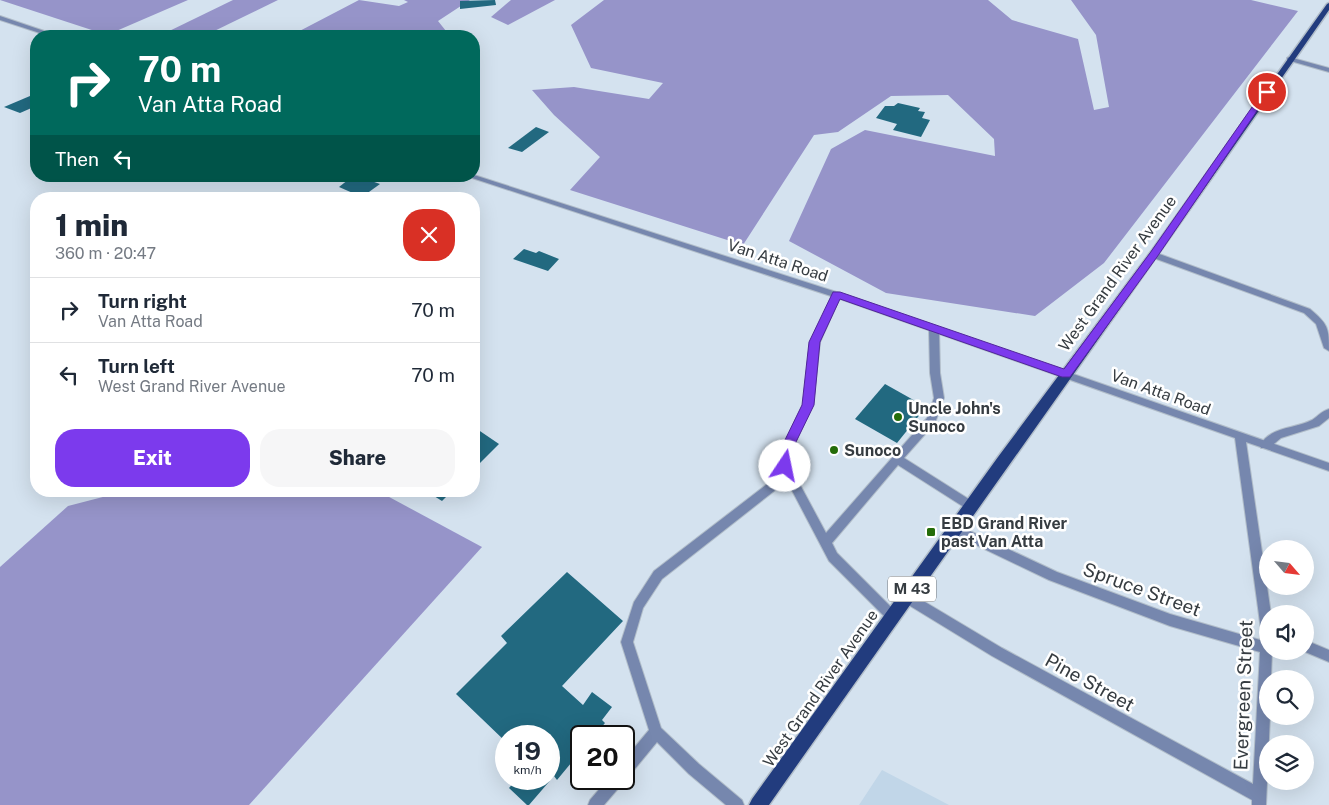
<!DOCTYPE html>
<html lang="en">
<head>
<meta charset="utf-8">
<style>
  body { margin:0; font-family:"Public Sans",sans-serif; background:#f6f6f7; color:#1f2937; height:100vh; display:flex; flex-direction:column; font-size:19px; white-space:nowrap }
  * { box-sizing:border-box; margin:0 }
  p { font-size:16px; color:#747a83 }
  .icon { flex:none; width:28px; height:28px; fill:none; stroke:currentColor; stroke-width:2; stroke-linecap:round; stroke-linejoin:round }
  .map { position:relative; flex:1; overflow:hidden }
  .drawer { position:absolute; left:30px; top:192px; width:450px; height:305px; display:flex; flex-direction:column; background:#fff; border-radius:20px; box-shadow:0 5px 20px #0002 }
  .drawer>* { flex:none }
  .hud { position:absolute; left:30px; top:30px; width:450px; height:152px; border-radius:20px; box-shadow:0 5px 20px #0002; background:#00695c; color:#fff; overflow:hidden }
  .needle { width:32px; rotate:118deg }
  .tools { position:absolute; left:1259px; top:540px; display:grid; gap:10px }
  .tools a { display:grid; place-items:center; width:55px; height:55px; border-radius:50%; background:#fff; box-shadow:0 5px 20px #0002; font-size:25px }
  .speed { position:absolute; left:495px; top:725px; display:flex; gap:10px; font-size:25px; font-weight:700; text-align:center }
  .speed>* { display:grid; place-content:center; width:65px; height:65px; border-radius:50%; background:#fff; box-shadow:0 5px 20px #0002; line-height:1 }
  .speed small { font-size:12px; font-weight:400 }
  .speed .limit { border:2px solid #111; border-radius:8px; background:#fff; color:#111 }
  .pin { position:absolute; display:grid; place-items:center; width:42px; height:42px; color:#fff; margin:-21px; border:2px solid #fff; border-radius:50%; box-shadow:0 1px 5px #0007 }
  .me { position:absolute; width:55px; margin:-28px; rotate:11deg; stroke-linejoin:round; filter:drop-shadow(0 0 4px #0008) }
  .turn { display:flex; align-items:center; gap:18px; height:105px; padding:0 25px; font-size:22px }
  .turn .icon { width:65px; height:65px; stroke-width:2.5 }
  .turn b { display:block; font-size:35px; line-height:42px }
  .then { display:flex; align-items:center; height:48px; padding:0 25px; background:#0003; gap:10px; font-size:19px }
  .round { display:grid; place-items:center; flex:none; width:52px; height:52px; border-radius:20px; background:#f6f6f7 }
  .headline { display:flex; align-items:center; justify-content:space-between; height:85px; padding:0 25px }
  h1 { font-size:30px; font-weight:800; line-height:38px }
  .cta { display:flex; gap:10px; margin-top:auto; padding:10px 25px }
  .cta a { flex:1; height:58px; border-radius:20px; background:#7c3aed; color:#fff; font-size:20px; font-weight:800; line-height:58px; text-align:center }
  .cta a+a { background:#f6f6f7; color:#1f2937 }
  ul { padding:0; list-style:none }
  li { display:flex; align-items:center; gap:15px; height:65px; padding:0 25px; border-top:1px solid #e0e1e3 }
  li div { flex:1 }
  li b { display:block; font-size:19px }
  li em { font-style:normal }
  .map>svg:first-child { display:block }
  .built { fill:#c1d6e8 }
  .forest { fill:#9694c9 }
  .building { fill:#226980 }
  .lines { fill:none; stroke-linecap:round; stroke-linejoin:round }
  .lane-casing { stroke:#b1bdc9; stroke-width:2 }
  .street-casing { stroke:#b1bdc9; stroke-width:2 }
  .primary-casing { stroke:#b1bdc9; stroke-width:3 }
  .lane { fill:#7687ae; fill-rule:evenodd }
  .street { fill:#7687ae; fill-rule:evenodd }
  .primary { fill:#223c7e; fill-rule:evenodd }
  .route { fill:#7c3aed; stroke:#51269a }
  .poi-dot { fill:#246c09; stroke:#fff; stroke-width:2 }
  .labels { text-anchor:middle; stroke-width:5; stroke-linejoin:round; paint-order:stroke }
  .shield { fill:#fff; stroke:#72767a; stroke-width:1 }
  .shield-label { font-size:15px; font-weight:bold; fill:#363c41 }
  .street-label { font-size:16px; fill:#363c41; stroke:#fff }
  .poi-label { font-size:16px; font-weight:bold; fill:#363c41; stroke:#fff; text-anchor:start }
  .near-street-label { font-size:19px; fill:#363c41; stroke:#fff }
</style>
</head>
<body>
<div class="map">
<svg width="1329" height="805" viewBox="0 0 1329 805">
  <rect width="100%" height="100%" fill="#d4e2ef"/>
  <polygon class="built" points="882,770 949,805 859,805"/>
  <g class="forest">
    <polygon points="0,0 188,0 107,35"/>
    <polygon points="233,0 278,0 204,36 159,36"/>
    <polygon points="359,0 399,6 408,2 404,0 470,0 438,21 450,36 290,36"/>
    <polygon points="511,0 555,0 508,25 491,17"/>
    <polygon points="604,0 988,0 1012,20 1078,39 1094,110 1109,107 1096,35 1071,0 1251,0 1298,11 1104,263 1035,316 886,293 789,241 831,149 865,130 995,156 994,139 948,95 891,96 838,132 814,135 743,245 570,190 600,157 554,115 532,90 574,87 649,99 663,83 591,68 571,25"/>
    <polygon points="126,491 378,491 482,547 249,805 0,805 0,567 68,506"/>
  </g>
  <g class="building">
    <polygon points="495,0 496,5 460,9 460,1"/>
    <polygon points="30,96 36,98 36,106 20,113 4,107"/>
    <polygon points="898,103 920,108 918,111 925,112 922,118 930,120 921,137 893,130 897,124 876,118 885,106 894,106"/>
    <polygon points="536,127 549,132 522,152 508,148"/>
    <polygon points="353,176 357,176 380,184 362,197 339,187"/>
    <polygon points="524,249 536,253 539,251 559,259 548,271 513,259"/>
    <polygon points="885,384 926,407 897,443 855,419"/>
    <polygon points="474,427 499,444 474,469"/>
    <polygon points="426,491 452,491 442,501"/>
    <polygon points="567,572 623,621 562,686 583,705 592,692 612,707 602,720 605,723 594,736 581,736 581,751 557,780 554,776 529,805 527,805 509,788 517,779 549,779 549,736 506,736 506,742 456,694 507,643 501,636"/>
  </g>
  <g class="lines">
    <defs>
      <g id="lane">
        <path d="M 1154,252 L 1310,309 C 1328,324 1329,328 1329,351 L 1324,348 L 1316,324 L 1304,313 L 1151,257 L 1150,255 Z"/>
        <polygon points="837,292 841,295 820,342 813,405 795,442 790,466 826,533 927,418 934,398 930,373 929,328 934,325 939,328 940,373 944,398 935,423 904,458 975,503 977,506 975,509 971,511 967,509 898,465 832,543 837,553 896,612 898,616 896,620 892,622 888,620 829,561 787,481 662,579 643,608 633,642 661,728 699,764 742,800 744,805 726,805 689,774 657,742 629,776 624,778 624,760 649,730 621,642 634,602 654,571 783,472 780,466 785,442 803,405 810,342 833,295"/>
        <path d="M 1329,409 L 1329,418 L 1319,426 L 1281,438 L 1269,448 L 1261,448 L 1260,445 C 1271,426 1295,429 1312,420 C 1318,416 1322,411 1329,409 Z"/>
        <polygon points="624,778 624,779 622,784 604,805 588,805 590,800 608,779"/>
      </g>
      <g id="street">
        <polygon points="0,16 56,35 57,36 49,36 0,20"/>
        <polygon points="1289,57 1329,68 1329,72 1287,60 1287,58"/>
        <polygon points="474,175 852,297 1329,463 1329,471 1246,442 1271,614 1268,614 1268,651 1272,651 1271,679 1268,679 1268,716 1270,716 1266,805 1252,805 1252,800 992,656 902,601 900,597 902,593 906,591 910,593 1002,648 1253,784 1260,652 1170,626 1049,580 951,533 949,529 951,525 955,524 1057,572 1170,614 1260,640 1261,630 1235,438 846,301 466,176 474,176"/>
        <polygon points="1305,640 1329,650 1329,662 1303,651 1305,651"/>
      </g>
      <path id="primary" d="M 1329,3 L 1329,10 C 1144,277 955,540 769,805 L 749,805 L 752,799 L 998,457 L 1150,253 L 1327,4 Z"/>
    </defs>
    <use href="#lane" class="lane-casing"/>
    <use href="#street" class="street-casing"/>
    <use href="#primary" class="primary-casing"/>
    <use href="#lane" class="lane"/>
    <use href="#street" class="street"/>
    <use href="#primary" class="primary"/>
  </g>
  <polygon class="route" points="1264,90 1270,92 1157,257 1070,377 1062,377 840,299 820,342 814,405 796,442 789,470 781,470 779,466 784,442 802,405 809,342 833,292 840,292 1064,369 1150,253"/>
  <g class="poi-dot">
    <circle cx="898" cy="417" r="5"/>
    <circle cx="834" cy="450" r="5"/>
    <rect x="926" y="527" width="10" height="10" rx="2.5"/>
  </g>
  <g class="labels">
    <rect class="shield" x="888" y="576.5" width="48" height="25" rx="4"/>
    <g class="shield-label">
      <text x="912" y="594">M 43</text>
    </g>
    <g class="street-label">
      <text transform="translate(778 260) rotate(18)" y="6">Van Atta Road</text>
      <text transform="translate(1117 273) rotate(-54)" y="6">West Grand River Avenue</text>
      <text transform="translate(1161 392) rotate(20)" y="6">Van Atta Road</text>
      <text transform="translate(820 688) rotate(-55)" y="6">West Grand River Avenue</text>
    </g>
    <g class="poi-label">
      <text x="908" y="414">Uncle John's<tspan x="908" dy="18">Sunoco</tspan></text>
      <text x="844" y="456">Sunoco</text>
      <text x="941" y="529">EBD Grand River<tspan x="941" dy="18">past Van Atta</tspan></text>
    </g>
    <g class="near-street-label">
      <text transform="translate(1142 589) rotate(20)" y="7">Spruce Street</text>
      <text transform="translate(1090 682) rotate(29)" y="7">Pine Street</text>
      <text transform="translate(1243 695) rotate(-88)" y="7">Evergreen Street</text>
    </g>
  </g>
</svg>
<div class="tools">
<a><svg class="needle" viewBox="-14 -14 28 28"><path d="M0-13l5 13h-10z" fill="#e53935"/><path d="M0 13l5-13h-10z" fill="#747a83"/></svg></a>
<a><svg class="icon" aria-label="sound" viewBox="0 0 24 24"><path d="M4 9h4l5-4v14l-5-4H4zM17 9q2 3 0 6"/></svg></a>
<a><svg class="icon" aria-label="search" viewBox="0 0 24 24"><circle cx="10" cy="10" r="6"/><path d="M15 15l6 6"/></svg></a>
<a><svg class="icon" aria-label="layers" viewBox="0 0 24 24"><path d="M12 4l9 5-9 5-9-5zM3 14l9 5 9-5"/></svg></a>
</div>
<div class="speed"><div>19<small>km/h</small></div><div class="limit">20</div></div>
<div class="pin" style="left:1267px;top:92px;background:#d93025"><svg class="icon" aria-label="arrive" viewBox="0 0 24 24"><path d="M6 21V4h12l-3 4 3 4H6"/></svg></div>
<svg class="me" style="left:785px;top:466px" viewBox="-20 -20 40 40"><circle r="19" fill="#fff"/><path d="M0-13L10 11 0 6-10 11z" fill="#7c3aed"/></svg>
<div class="hud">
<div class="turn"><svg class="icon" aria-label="right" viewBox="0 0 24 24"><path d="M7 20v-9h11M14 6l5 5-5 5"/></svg><div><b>70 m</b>Van Atta Road</div></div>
<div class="then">Then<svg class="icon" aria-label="left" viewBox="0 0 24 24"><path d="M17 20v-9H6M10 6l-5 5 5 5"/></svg></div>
</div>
<section class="drawer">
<div class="headline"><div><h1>1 min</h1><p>360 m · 20:47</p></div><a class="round" style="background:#d93025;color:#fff"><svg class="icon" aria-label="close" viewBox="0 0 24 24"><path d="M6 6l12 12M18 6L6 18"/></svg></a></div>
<ul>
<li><svg class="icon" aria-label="right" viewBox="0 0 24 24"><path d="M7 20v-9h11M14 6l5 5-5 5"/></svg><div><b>Turn right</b><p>Van Atta Road</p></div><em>70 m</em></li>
<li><svg class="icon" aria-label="left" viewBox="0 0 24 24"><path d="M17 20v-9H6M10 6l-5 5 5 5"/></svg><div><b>Turn left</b><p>West Grand River Avenue</p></div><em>70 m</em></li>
</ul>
<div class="cta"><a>Exit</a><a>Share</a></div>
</section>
</div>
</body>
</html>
